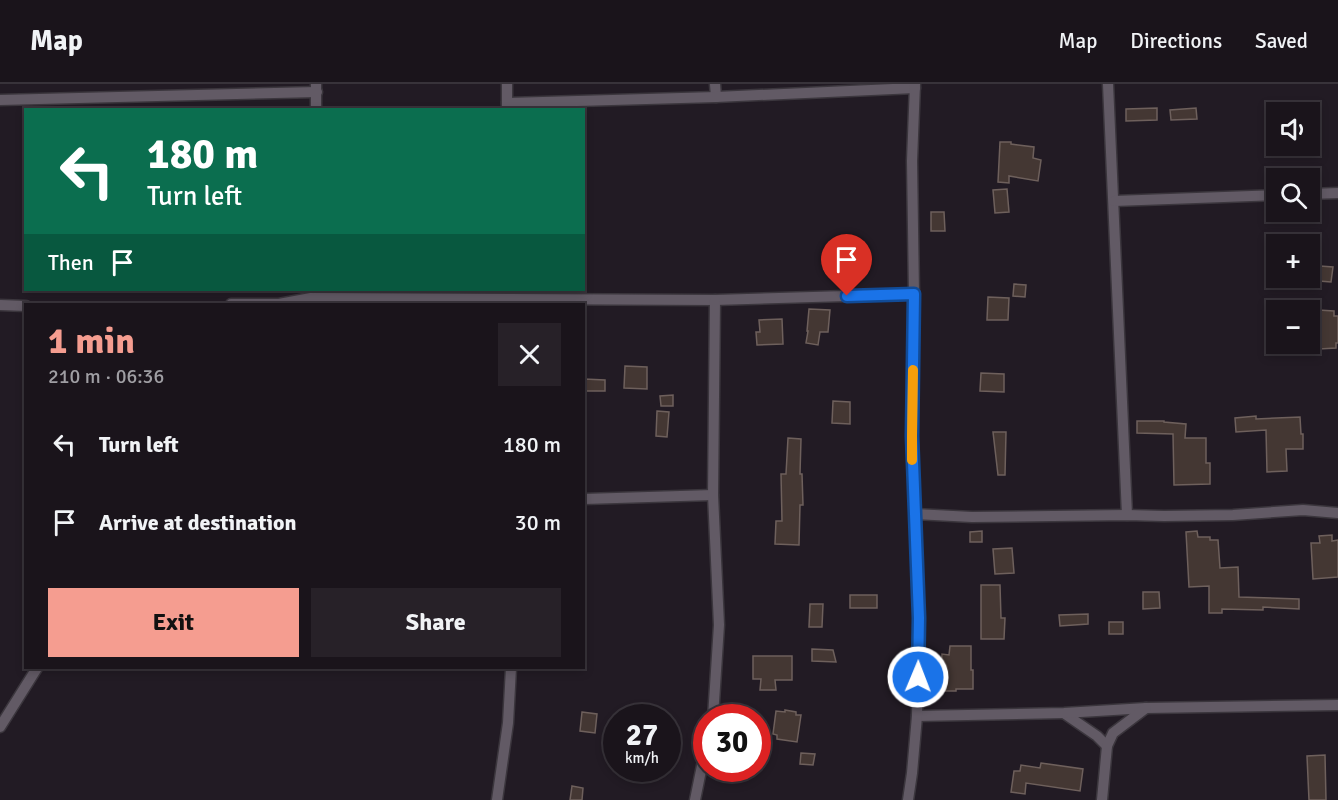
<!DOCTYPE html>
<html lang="en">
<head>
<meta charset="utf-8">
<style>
  body { margin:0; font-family:Signika,sans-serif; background:#272128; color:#f1f3f6; height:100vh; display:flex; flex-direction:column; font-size:22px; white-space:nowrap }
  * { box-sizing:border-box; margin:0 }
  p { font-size:20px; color:#9f9ea3 }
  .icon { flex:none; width:33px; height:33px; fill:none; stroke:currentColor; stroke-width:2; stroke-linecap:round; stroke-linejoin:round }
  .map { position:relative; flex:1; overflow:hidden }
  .panel { position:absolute; left:24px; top:219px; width:561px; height:366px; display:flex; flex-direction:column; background:#1a141b; border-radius:0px; box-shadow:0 3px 9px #0003,0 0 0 2px #38333a }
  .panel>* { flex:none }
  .hud { position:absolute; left:24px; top:24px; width:561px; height:183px; border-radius:0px; box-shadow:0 3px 9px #0003,0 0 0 2px #38333a; background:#0b6e4f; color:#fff; overflow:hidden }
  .tools { position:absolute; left:1266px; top:18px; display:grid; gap:12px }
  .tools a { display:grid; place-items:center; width:54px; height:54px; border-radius:0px; background:#1a141b; box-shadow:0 3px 9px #0003,0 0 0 2px #38333a; font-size:30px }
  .speed { position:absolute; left:603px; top:620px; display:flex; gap:12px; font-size:30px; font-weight:700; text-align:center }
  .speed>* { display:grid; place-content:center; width:78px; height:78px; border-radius:50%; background:#1a141b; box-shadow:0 3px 9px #0003,0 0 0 2px #38333a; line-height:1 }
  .speed small { font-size:15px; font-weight:400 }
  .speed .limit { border:9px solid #d22; background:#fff; color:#111 }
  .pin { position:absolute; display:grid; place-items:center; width:51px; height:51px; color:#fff; margin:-62px -26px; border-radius:50% 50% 50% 0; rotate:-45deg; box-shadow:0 0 6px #0007 }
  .pin .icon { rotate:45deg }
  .me { position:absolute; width:66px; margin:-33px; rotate:1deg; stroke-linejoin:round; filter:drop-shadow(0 0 4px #0008) }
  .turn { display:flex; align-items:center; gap:21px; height:126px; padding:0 24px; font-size:27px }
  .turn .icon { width:78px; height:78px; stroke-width:2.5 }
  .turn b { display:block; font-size:42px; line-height:51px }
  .then { display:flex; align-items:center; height:57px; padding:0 24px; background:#0003; gap:12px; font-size:22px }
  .round { display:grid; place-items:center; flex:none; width:63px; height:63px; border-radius:0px; background:#272128 }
  .summary { display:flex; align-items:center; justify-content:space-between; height:102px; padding:0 24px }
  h1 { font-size:36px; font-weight:700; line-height:45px; color:#f59d90 }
  .primary-button { display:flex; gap:12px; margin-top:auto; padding:12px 24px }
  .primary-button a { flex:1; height:69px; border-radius:0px; background:#f59d90; color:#111; font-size:24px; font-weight:700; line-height:69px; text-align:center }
  .primary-button a+a { background:#272128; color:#f1f3f6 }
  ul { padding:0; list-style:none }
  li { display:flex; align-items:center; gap:18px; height:78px; padding:0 24px }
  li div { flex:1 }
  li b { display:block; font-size:22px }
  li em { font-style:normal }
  header { display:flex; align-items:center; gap:36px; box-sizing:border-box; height:84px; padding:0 30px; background:#1a141b; border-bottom:2px solid #38333a }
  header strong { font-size:28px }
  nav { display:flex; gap:33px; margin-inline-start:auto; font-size:21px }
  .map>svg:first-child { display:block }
  .building { fill:#443733; stroke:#6e605c; stroke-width:1.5 }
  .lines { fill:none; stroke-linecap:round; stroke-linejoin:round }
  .street-casing { stroke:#3b363d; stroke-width:13 }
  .street { stroke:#625a65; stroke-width:10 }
  .route-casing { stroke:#114b97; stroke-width:15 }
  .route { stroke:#1a73e8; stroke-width:10 }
  .slow { stroke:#f59e0b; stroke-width:10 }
</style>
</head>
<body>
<header>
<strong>Map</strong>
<nav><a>Map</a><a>Directions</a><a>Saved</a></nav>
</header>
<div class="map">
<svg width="1338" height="716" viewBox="0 0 1338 716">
  <rect width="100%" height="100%" fill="#221b24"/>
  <g class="building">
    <polygon points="1157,24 1157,36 1126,37 1126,25"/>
    <polygon points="1196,24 1197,35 1171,36 1170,26"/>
    <polygon points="1000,58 1011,58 1011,60 1034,63 1033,74 1041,76 1038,97 1009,92 1009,99 998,98"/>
    <polygon points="1007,105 1009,128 995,129 993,106"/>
    <polygon points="931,128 944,128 945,147 931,147"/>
    <polygon points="1320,182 1333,183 1331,198 1319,197"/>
    <polygon points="1014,200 1026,201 1025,213 1013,212"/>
    <polygon points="988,213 1009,214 1008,236 987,236"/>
    <polygon points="809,225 830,226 828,248 820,248 818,261 806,259 808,247 807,247"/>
    <polygon points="1318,226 1334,227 1334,232 1338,232 1338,259 1336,259 1336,264 1319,265"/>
    <polygon points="782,235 783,260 757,261 756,248 760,248 759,236"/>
    <polygon points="625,282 647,283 647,305 624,304"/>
    <polygon points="981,289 1004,290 1004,308 980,307"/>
    <polygon points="584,295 605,296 605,307 584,307"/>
    <polygon points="673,311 673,322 661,322 660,312"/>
    <polygon points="833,317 850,318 850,340 832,339"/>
    <polygon points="657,327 669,328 667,353 656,352"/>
    <polygon points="1256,332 1256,335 1300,333 1301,350 1303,350 1303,365 1286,365 1287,387 1267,388 1266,346 1236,348 1235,334"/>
    <polygon points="1137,337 1164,337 1164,338 1186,340 1185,354 1206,354 1206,379 1210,379 1210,400 1174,401 1173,350 1137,349"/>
    <polygon points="993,348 1006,348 1005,391 998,391"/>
    <polygon points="788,354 801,355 800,390 802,390 803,421 800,421 799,461 775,460 776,437 782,437 781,390 786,390"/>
    <polygon points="982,447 982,458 970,458 970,448"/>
    <polygon points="1197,447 1198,453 1210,453 1210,456 1218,456 1220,484 1238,483 1239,513 1299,515 1299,525 1263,523 1263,526 1222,525 1222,529 1209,529 1209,502 1189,503 1186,448"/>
    <polygon points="1332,451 1332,457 1338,456 1338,493 1313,495 1311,459 1320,459 1319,452"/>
    <polygon points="1012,464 1014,489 995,490 993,465"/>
    <polygon points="981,501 1000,501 1001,534 1005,534 1004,555 981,555"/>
    <polygon points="1143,508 1159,508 1160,524 1143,525"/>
    <rect x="850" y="511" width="27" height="13"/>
    <polygon points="810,520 823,520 822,543 809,543"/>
    <polygon points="1088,530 1088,540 1060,542 1059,531"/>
    <rect x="1109" y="538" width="14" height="12"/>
    <polygon points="950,562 971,562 971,586 973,586 973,605 956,605 956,607 935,607 936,585 941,585 942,570 949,571"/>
    <polygon points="812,565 833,566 836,578 812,577"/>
    <polygon points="753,572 792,572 792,596 775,596 776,606 760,606 761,595 753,595"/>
    <polygon points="785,626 796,628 796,631 801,631 797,658 777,655 777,651 773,650 776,627 785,628"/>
    <polygon points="582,628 597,630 595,649 580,647"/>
    <polygon points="801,669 815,670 813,681 800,680"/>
    <polygon points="1325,671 1326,716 1309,716 1307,672"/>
    <polygon points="1041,679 1083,685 1080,707 1026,699 1025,710 1011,708 1014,687 1020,687 1021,681 1040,684"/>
    <polygon points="572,702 583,704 582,716 570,716"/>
  </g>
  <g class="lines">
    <defs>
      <g id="street">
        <polyline points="715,0 716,13"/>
        <polyline points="1108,0 1127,431"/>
        <polyline points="0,16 317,8"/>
        <polyline points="507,19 716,13 915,4"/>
        <polyline points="507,25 507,0"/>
        <polyline points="316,26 316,0"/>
        <polyline points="1310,110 1338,109"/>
        <polyline points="1114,117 1276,111"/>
        <polyline points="231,220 279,220 311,214 715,216 914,210"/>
        <polyline points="0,221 26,222"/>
        <polyline points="584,415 713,411"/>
        <polyline points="915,430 972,433 1127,431 1164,432 1233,431 1303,426 1338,429"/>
        <polyline points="1065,630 1097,652 1107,662"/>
        <polyline points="917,632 1064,629 1146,624 1338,621"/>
        <polyline points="713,633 719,541 713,411 715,216"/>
        <polyline points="0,643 37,584"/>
        <polyline points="497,716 508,639 511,584"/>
        <polyline points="695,716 706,662"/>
        <polyline points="908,716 912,689 917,632 919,534 912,352 914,210 912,77 915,0"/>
        <polyline points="1102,716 1107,662 1113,649 1146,624"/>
      </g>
    </defs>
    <use href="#street" class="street-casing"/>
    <use href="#street" class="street"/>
  </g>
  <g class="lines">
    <defs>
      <polyline id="route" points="847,212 914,210 912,352 919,534 918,593"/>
    </defs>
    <use href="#route" class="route-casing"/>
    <use href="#route" class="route"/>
    <polyline class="slow" points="912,376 912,352 913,286"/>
  </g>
</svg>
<div class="tools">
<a><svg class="icon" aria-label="sound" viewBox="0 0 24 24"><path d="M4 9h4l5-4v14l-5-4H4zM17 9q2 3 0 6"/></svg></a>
<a><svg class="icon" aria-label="search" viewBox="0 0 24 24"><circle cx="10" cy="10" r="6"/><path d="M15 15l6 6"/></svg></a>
<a>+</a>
<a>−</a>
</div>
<div class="speed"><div>27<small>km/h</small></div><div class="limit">30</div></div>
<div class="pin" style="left:847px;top:212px;background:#d93025"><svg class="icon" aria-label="arrive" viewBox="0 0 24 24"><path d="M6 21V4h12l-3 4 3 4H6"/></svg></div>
<svg class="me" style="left:918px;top:593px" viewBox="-20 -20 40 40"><circle r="17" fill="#1a73e8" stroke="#fff" stroke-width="3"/><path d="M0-11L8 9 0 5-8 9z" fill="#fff"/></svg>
<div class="hud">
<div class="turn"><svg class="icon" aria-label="left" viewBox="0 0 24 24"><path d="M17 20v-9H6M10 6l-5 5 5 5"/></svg><div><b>180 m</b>Turn left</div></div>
<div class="then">Then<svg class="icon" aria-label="arrive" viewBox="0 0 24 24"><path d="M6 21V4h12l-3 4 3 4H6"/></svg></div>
</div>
<section class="panel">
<div class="summary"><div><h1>1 min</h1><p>210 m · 06:36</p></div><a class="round"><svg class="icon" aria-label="close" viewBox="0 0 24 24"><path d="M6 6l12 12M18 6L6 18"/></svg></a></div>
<ul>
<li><svg class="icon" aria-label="left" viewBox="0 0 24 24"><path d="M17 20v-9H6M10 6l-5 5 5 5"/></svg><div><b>Turn left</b></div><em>180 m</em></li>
<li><svg class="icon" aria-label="arrive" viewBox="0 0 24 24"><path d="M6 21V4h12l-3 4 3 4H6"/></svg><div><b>Arrive at destination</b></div><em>30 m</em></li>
</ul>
<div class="primary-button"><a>Exit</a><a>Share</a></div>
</section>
</div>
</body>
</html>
